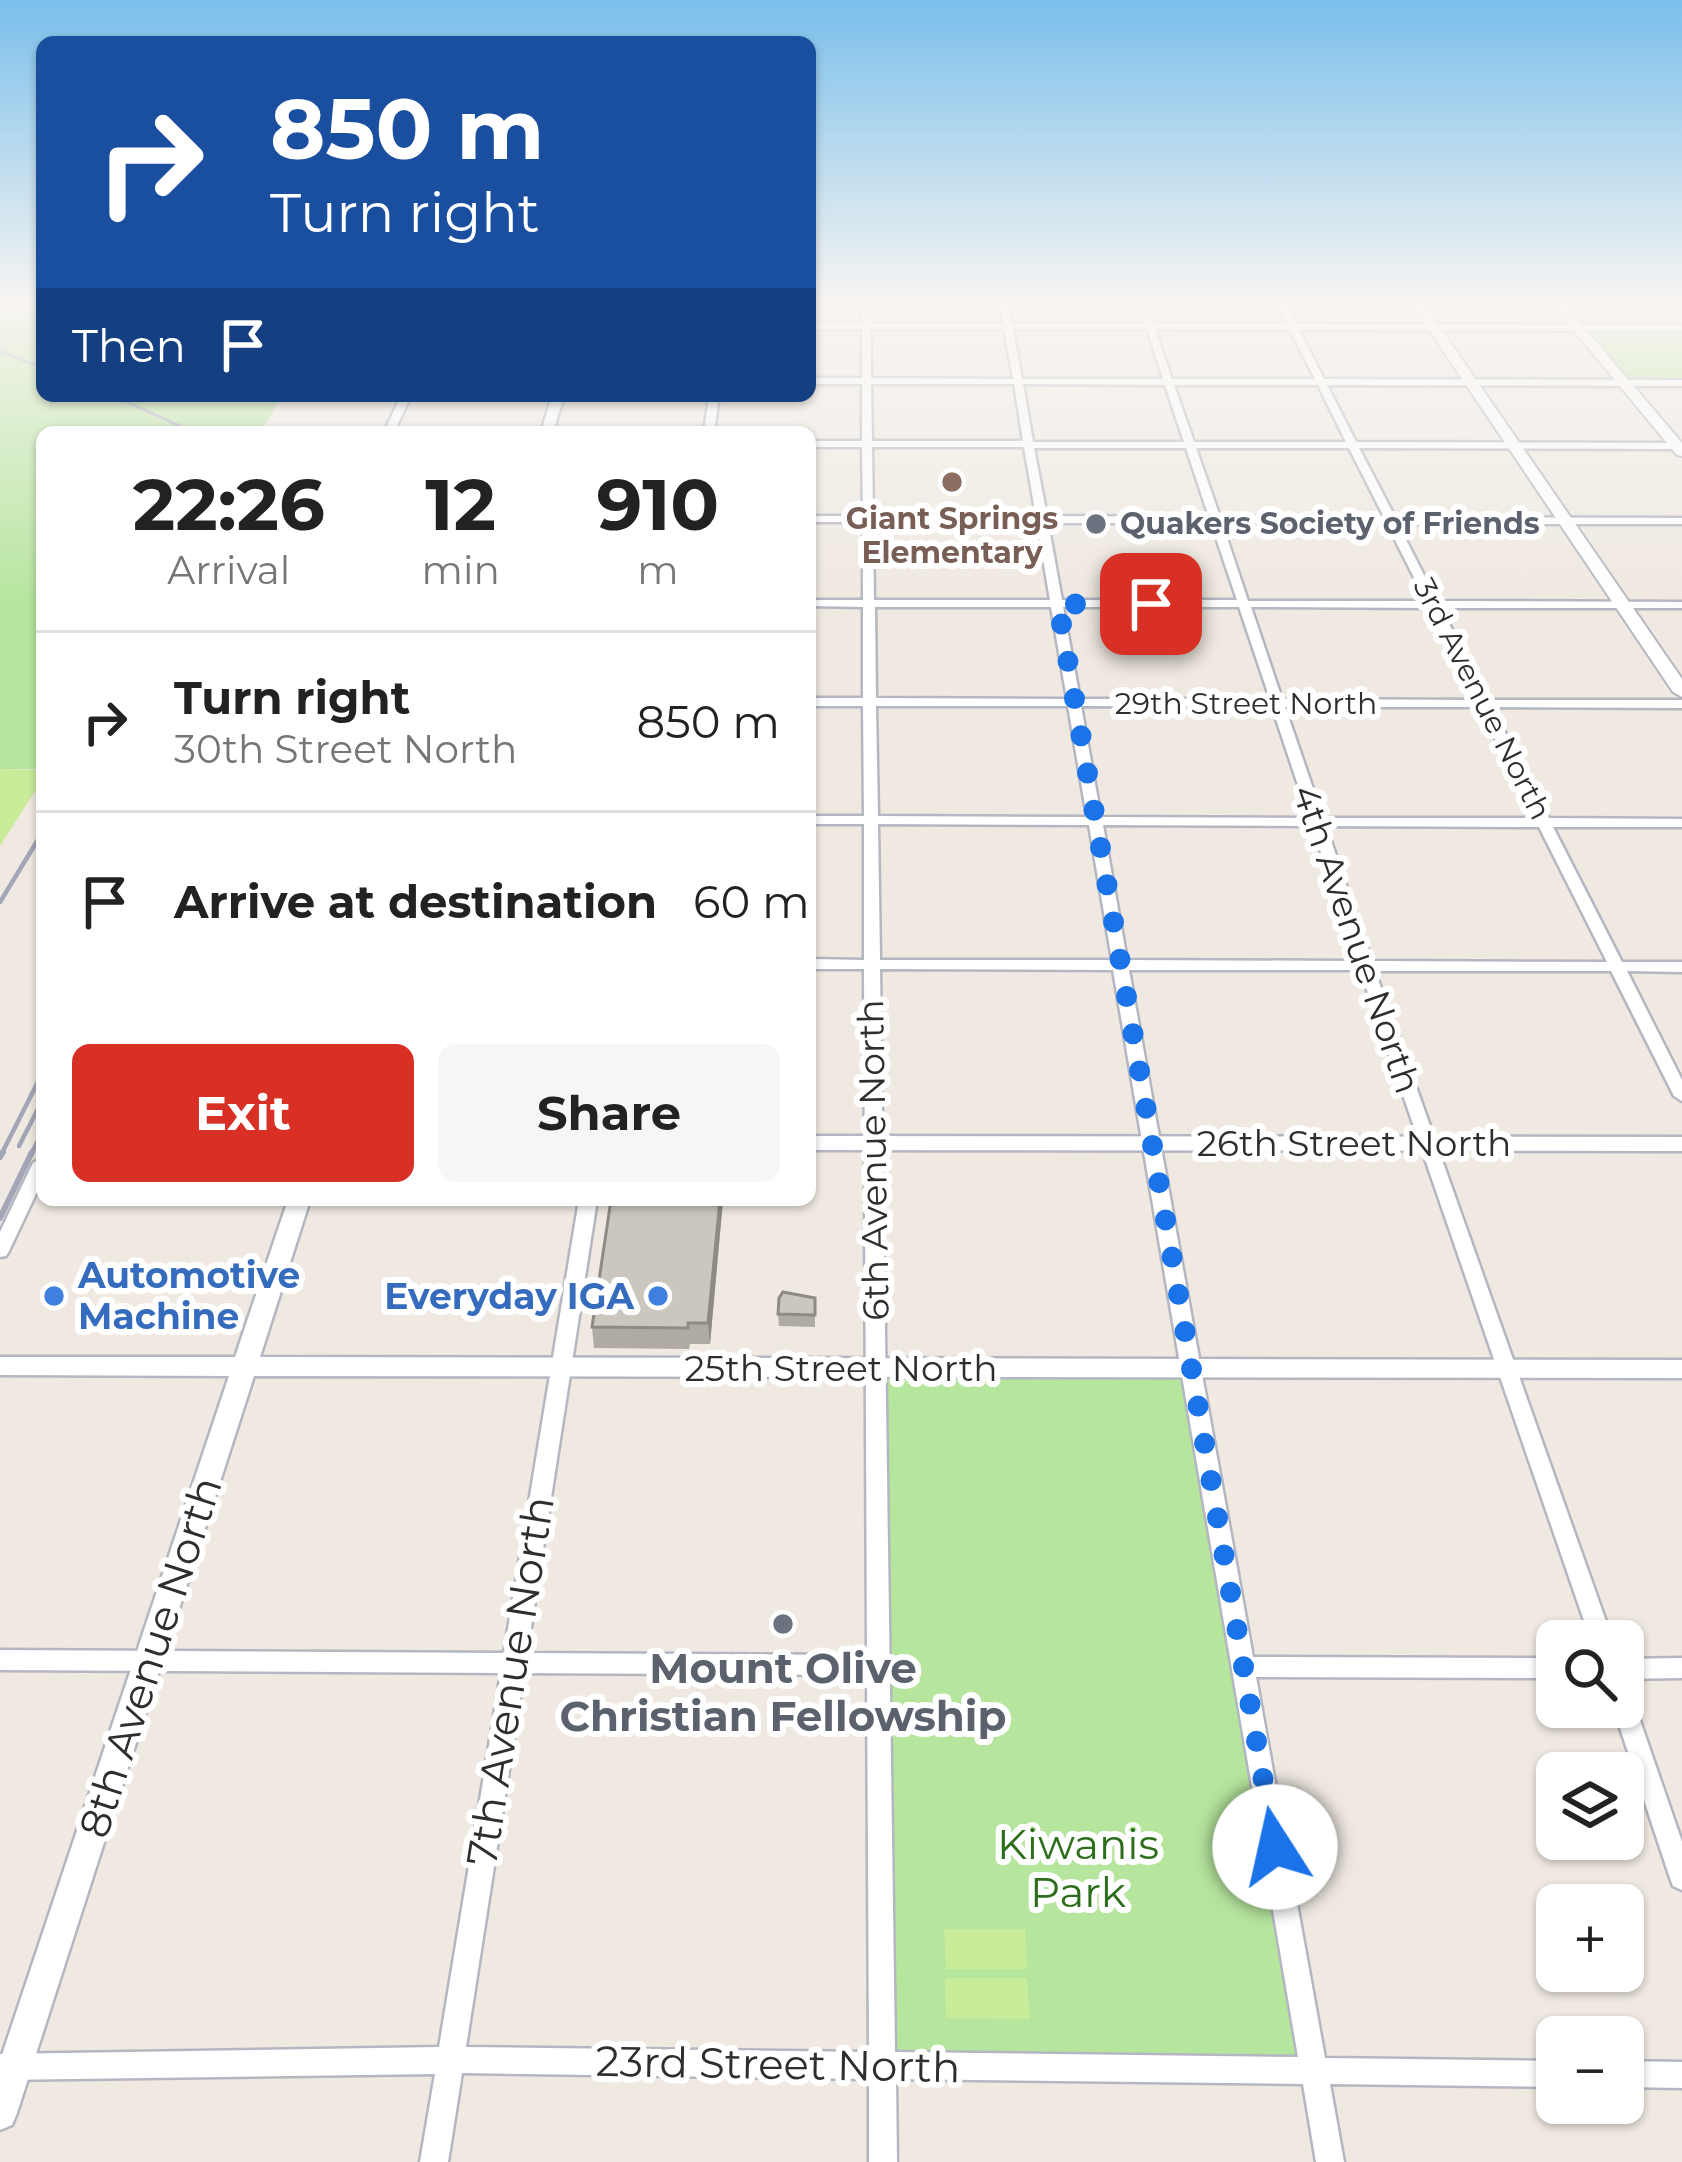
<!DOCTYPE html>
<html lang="en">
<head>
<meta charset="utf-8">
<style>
  body { margin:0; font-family:Montserrat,sans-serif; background:#f6f6f6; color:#222; height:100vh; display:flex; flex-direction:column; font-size:45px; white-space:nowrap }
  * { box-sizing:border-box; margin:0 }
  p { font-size:39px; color:#767676 }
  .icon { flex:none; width:66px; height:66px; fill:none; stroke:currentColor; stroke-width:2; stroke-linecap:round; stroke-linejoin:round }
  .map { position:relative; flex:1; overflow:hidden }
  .details { position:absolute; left:36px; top:426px; width:780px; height:780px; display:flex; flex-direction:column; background:#fff; border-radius:18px; box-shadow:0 3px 9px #0004 }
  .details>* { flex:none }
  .hud { position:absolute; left:36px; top:36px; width:780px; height:366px; border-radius:18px; box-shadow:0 3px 9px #0004; background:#1a4fa0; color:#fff; overflow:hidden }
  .controls { position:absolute; left:1536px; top:1620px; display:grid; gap:24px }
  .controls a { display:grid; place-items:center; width:108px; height:108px; border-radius:18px; background:#fff; box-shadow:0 3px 9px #0004; font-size:60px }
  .pin { position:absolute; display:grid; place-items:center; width:102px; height:102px; color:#fff; margin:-51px; border-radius:24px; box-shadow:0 6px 18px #0006 }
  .me { position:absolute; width:132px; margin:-66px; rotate:350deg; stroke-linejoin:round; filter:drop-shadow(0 0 9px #0008) }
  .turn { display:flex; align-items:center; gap:42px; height:252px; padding:0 36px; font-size:54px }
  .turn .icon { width:156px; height:156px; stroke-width:2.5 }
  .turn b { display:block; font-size:84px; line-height:102px }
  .then { display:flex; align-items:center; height:114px; padding:0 36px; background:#0003; gap:24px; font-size:45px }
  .eta { display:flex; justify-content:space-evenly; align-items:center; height:204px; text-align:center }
  .eta b { font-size:72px; font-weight:700; line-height:84px }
  .action { display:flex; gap:24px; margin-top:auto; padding:24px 36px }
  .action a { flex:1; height:138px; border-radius:18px; background:#d93025; color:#fff; font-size:48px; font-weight:700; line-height:138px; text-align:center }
  .action a+a { background:#f6f6f6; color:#222 }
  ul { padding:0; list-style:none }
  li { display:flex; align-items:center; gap:36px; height:180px; padding:0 36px; border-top:3px solid #e0e0e0 }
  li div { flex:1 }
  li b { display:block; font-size:45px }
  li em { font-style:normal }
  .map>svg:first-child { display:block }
  .green { fill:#b6e59e }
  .pitch { fill:#c9ec9a }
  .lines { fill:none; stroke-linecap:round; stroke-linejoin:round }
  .minor-casing { stroke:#b4b7c1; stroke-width:5 }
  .tertiary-casing { stroke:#b4b7c1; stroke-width:5 }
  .secondary-casing { stroke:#b4b7c1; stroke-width:4 }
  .minor { fill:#fff; fill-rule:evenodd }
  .tertiary { fill:#fff; fill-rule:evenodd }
  .secondary { fill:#fff; fill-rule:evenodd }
  .rail-far2 { stroke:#a3a6b8; stroke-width:3 }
  .rail-far1 { stroke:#a3a6b8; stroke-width:4.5 }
  .rail { stroke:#a3a6b8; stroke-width:6 }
  .wall { fill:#afaba4 }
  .shaded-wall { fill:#8e8b86 }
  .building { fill:#cbc7bf; stroke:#8e8b86; stroke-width:3 }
  .route { stroke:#1a73e8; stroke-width:21; stroke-dasharray:0 37.8 }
  .education-dot { fill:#8d6e63; stroke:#fff; stroke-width:4.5 }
  .worship-dot { fill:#6b7280; stroke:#fff; stroke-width:4.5 }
  .shop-dot { fill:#3f7fe0; stroke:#fff; stroke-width:4.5 }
  .labels { text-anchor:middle; stroke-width:12; stroke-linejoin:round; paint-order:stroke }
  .far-education-label { font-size:30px; font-weight:bold; fill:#785e54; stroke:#fff }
  .far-worship-label { font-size:30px; font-weight:bold; fill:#5b616d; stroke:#fff; text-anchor:start }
  .far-street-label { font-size:30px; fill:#2e2e2e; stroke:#fff }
  .street-label { font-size:36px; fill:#2e2e2e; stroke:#fff }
  .shop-label { font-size:36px; font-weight:bold; fill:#366cbe; stroke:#fff; text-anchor:start }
  .near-street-label { font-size:42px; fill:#2e2e2e; stroke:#fff }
  .near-worship-label { font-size:42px; font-weight:bold; fill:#5b616d; stroke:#fff }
  .near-park-label { font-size:42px; fill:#2c6e1b; stroke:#fff }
</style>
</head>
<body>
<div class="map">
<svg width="1682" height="2162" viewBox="0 0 1682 2162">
  <rect width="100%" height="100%" fill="#efe9e1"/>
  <g class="green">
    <polygon points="0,303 42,303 42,396 282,396 261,432 42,432 42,769 0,769"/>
    <polygon points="1578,327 1682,328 1682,383 1623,383"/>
    <polygon points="875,1368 1191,1368 1314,2072 882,2065"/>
  </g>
  <g class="pitch">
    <polygon points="0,769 42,770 42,780 0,846"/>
    <polygon points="944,1929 1025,1929 1027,1969 946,1969"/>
    <polygon points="945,1978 1027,1978 1030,2019 946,2018"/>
  </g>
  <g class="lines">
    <defs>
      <g id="minor">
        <path d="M 862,303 L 870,303 L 871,324 L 1003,324 L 1000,303 L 1008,303 L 1012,324 L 1145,324 L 1138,303 L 1146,303 L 1154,324 L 1287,324 L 1277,303 L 1285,303 L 1296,324 L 1682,325 L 1682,331 L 1299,330 L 1324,379 L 1682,380 L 1682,386 L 1327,385 L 1356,442 L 1682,443 L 1682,449 L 1359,448 L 1395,517 L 1682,518 L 1682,524 L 1398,524 L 1437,601 L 1682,602 L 1682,608 L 1441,608 L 1488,700 L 1682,700 L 1682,708 L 1492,707 L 1549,818 L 1682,819 L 1682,827 L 1553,827 L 1622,962 L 1682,962 L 1682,972 L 1627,971 L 1682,1080 L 1682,1101 L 1674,1096 L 1611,971 L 1375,971 L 1613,1641 L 1591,1641 L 1360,970 L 1129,970 L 1253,1657 L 1557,1658 L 1557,1678 L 1256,1677 L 1325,2058 L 1557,2061 L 1557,2087 L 1330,2084 L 1344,2162 L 1316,2162 L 1303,2084 L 896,2079 L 897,2162 L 869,2162 L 869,2079 L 462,2073 L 448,2162 L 420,2162 L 435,2074 L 0,2080 L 0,2054 L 439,2047 L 501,1673 L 0,1670 L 0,1650 L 504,1653 L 579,1200 L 597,1200 L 527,1653 L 867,1655 L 864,969 L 810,969 L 810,959 L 864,960 L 864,824 L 810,824 L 810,816 L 864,816 L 863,706 L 810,706 L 810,698 L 863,698 L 863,607 L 810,606 L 810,600 L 863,600 L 863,522 L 810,522 L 810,516 L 863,516 L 862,447 L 810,447 L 810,441 L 862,441 L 862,384 L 810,384 L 810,378 L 862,378 L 862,329 L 810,329 L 810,323 L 862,323 ZM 871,329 L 1004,329 L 1013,379 L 871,378 ZM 1013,329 L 1147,329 L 1163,379 L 1022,379 ZM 1155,329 L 1290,330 L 1315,379 L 1172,379 ZM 871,384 L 1014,384 L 1023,441 L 872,441 ZM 1023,384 L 1165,385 L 1184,442 L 1033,442 ZM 1174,385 L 1318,385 L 1346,442 L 1194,442 ZM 872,447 L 1024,447 L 1036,516 L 873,516 ZM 1034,448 L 1186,448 L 1209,517 L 1047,516 ZM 1196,448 L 1349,448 L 1384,517 L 1220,517 ZM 873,522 L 1037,523 L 1050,600 L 874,600 ZM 1048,523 L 1211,523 L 1237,600 L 1062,600 ZM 1222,523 L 1387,524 L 1426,601 L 1248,601 ZM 875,607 L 1051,607 L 1067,699 L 876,698 ZM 1063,607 L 1239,607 L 1270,699 L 1080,699 ZM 1251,607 L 1429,608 L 1475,700 L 1282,699 ZM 876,706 L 1068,706 L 1087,817 L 878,816 ZM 1081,706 L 1272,707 L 1309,818 L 1101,817 ZM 1285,707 L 1479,707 L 1535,818 L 1323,818 ZM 878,824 L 1089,825 L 1112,960 L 880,960 ZM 1103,825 L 1312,826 L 1357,961 L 1127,960 ZM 1326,826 L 1539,827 L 1607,962 L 1372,961 ZM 880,969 L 1113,970 L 1298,2057 L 895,2052 ZM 524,1673 L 867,1675 L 869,2052 L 466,2047 Z"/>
        <polygon points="401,396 411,396 394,432 384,432"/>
        <polygon points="709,396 719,396 714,432 704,432"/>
        <polygon points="42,1157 42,1181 9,1251 6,1256 0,1257 0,1232 33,1163"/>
        <polygon points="1682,1658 1682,1678 1623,1679 1623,1659"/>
        <polygon points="1623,1693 1631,1696 1634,1703 1682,1842 1682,1890 1673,1886 1670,1878 1613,1707 1623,1707"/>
        <polygon points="1623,2061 1682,2062 1682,2088 1623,2087"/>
      </g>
      <g id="tertiary">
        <polygon points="552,396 564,396 553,432 541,432"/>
        <polygon points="810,1136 1682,1137 1682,1151 810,1150"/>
        <polygon points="288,1200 310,1200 260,1357 1682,1360 1682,1378 254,1376 17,2113 12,2125 0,2130 0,2061 229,1376 0,1375 0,1357 235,1357"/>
      </g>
      <g id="secondary">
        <polygon points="1411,303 1423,303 1682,679 1682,697 1673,692"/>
        <polygon points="1551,303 1563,303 1682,443 1682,456 1677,455"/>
      </g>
    </defs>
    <use href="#minor" class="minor-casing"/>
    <use href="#tertiary" class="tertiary-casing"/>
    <use href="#secondary" class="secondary-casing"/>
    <use href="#minor" class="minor"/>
    <use href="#tertiary" class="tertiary"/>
    <use href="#secondary" class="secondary"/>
    <g class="rail-far2">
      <polyline points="0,351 42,368"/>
      <polyline points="114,396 193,432"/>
    </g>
    <g class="rail-far1">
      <polyline points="0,902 42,833"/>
      <polyline points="19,1146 42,1101"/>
      <polyline points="1,1155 42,1074"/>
      <polyline points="31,1155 42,1132"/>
    </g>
    <g class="rail">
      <polyline points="0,1157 3,1152"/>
      <polyline points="0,1218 32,1152"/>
    </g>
  </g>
  <g class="wall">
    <polygon points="611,1200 723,1200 710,1344 690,1344 689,1349 594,1348 592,1327"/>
    <polygon points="815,1298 815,1327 779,1326 778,1314"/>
  </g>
  <polygon class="shaded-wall" points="720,1200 723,1200 710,1344 708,1323"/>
  <g class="building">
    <polygon points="611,1200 720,1200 708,1323 688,1323 688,1328 592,1327"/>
    <polygon points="783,1292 815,1298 815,1315 778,1314 779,1298"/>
  </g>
  <linearGradient id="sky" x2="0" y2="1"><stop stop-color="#7abfeb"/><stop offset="0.5" stop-color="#f8f5f2"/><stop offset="1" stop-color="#f8f5f2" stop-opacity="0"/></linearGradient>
  <rect width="1682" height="605" fill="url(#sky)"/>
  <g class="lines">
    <polyline class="route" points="1151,604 1058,604 1275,1847"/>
  </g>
  <circle class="education-dot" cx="952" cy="482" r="12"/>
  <g class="worship-dot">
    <circle cx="1096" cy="524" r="12"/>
    <circle cx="783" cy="1624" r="12"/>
  </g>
  <g class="shop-dot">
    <circle cx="54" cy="1296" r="12"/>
    <circle cx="658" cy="1296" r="12"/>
  </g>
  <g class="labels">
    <g class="far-education-label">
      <text x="952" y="529">Giant Springs<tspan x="952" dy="34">Elementary</tspan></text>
    </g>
    <g class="far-worship-label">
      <text x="1120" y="534">Quakers Society of Friends</text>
    </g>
    <g class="far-street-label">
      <text transform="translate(1482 699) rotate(63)" y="10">3rd Avenue North</text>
      <text x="1246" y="714">29th Street North</text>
    </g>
    <g class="street-label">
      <text transform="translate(1357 939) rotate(71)" y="13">4th Avenue North</text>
      <text x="1354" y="1156">26th Street North</text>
      <text transform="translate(873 1160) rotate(-91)" y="13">6th Avenue North</text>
      <text x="841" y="1381">25th Street North</text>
    </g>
    <g class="shop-label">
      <text x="78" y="1288">Automotive<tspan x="78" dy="41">Machine</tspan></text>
      <text x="634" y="1309" text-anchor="end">Everyday IGA</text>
    </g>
    <g class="near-street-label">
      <text transform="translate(150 1657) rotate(-72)" y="15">8th Avenue North</text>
      <text transform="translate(510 1681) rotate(-81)" y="15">7th Avenue North</text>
      <text transform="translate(778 2064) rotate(1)" y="15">23rd Street North</text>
    </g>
    <g class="near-worship-label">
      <text x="783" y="1683">Mount Olive<tspan x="783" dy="48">Christian Fellowship</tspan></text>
    </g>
    <g class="near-park-label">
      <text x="1078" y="1859">Kiwanis<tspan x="1078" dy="48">Park</tspan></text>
    </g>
  </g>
</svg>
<div class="controls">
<a><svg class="icon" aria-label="search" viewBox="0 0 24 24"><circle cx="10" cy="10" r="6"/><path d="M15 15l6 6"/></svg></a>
<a><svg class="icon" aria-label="layers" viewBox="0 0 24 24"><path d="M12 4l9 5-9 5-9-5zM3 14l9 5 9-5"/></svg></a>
<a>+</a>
<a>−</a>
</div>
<div class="pin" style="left:1151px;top:604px;background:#d93025"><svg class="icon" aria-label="arrive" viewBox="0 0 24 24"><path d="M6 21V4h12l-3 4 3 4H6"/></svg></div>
<svg class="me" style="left:1275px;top:1847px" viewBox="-20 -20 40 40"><circle r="19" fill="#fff"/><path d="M0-13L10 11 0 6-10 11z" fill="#1a73e8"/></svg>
<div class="hud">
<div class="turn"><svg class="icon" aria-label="right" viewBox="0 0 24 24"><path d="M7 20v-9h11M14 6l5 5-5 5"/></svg><div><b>850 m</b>Turn right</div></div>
<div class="then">Then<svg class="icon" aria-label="arrive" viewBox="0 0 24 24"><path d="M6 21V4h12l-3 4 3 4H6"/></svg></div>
</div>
<section class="details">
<div class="eta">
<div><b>22:26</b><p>Arrival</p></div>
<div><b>12</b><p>min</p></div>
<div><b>910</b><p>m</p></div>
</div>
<ul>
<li><svg class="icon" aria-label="right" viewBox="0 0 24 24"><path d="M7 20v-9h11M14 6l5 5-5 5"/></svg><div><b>Turn right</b><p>30th Street North</p></div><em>850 m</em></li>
<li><svg class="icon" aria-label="arrive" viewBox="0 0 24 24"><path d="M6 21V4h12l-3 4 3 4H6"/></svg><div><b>Arrive at destination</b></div><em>60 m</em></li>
</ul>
<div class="action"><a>Exit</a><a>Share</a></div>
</section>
</div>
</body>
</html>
